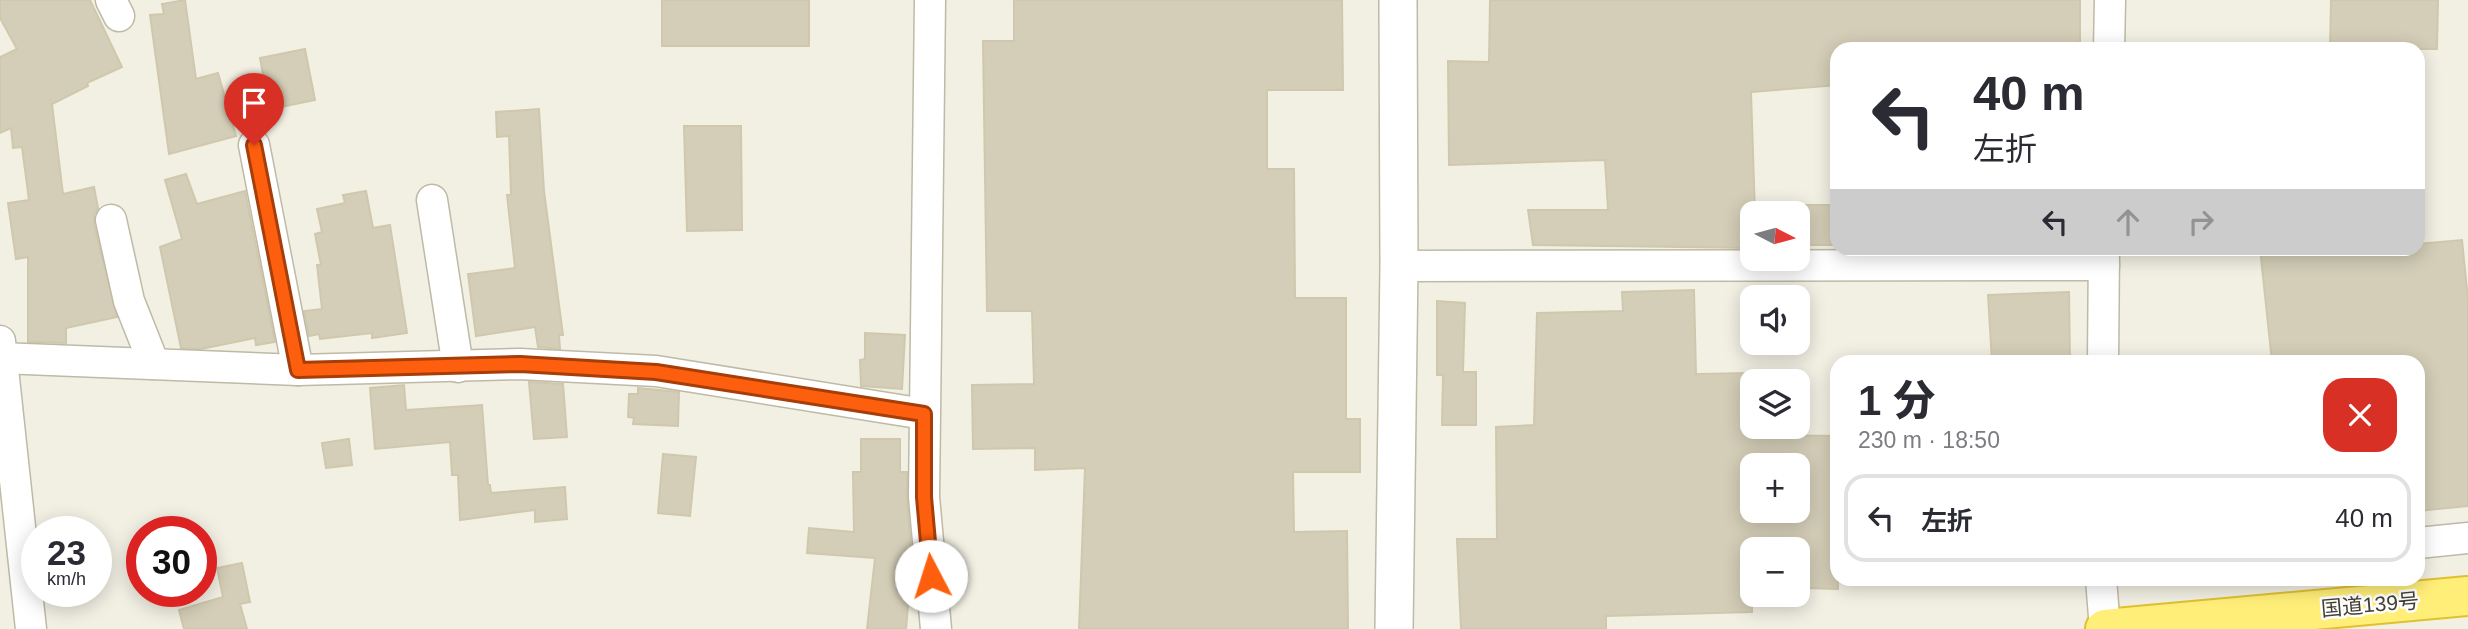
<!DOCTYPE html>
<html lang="ja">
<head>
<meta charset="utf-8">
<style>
  body { margin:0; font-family:Helvetica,"Noto Sans JP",sans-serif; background:#f7f7f7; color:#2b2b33; height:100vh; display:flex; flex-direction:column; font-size:26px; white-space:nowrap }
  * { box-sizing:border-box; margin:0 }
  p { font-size:23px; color:#7c7c81 }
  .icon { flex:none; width:38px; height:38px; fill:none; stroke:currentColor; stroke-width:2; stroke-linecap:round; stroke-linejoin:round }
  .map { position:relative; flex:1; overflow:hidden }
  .sheet { position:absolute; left:1830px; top:355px; width:595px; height:231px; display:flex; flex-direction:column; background:#fff; border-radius:21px; box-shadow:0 4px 18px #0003 }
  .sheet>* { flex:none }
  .hud { position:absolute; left:1830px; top:42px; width:595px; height:214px; border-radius:21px; box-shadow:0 4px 18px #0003; background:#fff; color:#2b2b33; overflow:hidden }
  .needle { width:46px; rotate:96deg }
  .controls { position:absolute; left:1740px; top:201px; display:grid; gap:14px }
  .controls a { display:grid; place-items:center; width:70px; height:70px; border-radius:14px; background:#fff; box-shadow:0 4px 18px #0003; font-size:35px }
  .speed { position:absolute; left:21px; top:516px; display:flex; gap:14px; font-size:35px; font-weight:700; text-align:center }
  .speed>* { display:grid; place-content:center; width:91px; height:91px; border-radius:50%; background:#fff; box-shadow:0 4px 18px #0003; line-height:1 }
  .speed small { font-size:18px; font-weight:400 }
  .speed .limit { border:10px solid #d22; background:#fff; color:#111 }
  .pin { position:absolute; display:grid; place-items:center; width:60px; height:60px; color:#fff; margin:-72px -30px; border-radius:50% 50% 50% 0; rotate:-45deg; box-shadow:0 0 7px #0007 }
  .pin .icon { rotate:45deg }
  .me { position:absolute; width:77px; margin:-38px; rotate:355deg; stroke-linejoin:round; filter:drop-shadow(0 0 5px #0008) }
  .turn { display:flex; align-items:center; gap:24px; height:147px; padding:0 28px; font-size:32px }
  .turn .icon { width:91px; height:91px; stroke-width:2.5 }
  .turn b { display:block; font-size:49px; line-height:60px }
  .lanes { display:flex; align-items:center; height:66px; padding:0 28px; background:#0003; justify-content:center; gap:35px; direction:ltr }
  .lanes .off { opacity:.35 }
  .round { display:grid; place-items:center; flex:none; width:74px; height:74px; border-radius:21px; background:#f7f7f7 }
  .overview { display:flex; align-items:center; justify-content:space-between; height:119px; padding:0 28px }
  h1 { font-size:42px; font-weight:800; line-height:52px }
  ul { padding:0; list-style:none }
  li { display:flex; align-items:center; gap:21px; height:88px; margin:0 14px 10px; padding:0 14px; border:4px solid #e1e1e2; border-radius:21px }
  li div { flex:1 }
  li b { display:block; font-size:26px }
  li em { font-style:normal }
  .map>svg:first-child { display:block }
  .building { fill:#d4ceb8; stroke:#cfc8ac; stroke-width:2; fill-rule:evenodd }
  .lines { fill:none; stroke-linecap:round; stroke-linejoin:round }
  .minor-casing { stroke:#bebaa6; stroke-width:33 }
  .tertiary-casing { stroke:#bebaa6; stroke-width:40 }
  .trunk-casing { stroke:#e0c02f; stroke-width:42 }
  .minor { stroke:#fff; stroke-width:30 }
  .tertiary { stroke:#fff; stroke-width:37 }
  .trunk { stroke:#ffee78; stroke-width:38 }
  .route-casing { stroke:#a53e09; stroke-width:18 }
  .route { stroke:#fe5f0e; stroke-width:12 }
  .labels { text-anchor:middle; stroke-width:5; stroke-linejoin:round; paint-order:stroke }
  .street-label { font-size:21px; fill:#444133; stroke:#fff }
</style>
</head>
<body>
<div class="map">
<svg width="2468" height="629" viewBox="0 0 2468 629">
  <rect width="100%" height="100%" fill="#f2f0e3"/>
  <g class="building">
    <polygon points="0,0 90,0 122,67 87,83 88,86 52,104 63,194 94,187 98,208 94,215 94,224 117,317 66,328 66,343 28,342 28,257 16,259 8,203 29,200 22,147 13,148 11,128 0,133 0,57 17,49 0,18"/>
    <polygon points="185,0 196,79 218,73 236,136 169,154 150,15 164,14 162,4"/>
    <rect x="662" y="0" width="147" height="46"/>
    <polygon points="1014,0 1342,0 1343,90 1267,90 1267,169 1294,169 1295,298 1346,298 1346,419 1360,419 1360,472 1293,472 1294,532 1347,531 1348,629 1079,629 1085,468 1035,470 1035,448 973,449 972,385 1034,384 1032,311 987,311 983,41 1014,41"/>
    <polygon points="1490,0 2080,0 2080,49 1838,49 1838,85 1751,92 1755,214 1752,214 1752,248 1533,245 1528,210 1608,210 1605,160 1449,165 1448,61 1489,62"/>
    <polygon points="2331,0 2438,0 2437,49 2330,49"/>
    <polygon points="305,49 315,100 276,108 273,95 267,96 260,58"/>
    <polygon points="539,109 544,191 563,335 559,335 560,349 538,347 535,327 476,336 468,274 515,268 507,195 511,195 509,136 497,137 496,112"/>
    <polygon points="684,126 741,126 742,230 687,231"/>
    <polygon points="186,174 197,204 245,191 275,342 256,345 255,338 201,349 181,348 160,247 182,239 165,180"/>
    <polygon points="366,191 373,228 390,225 407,333 372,338 372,333 320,339 319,334 309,336 304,311 322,309 317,265 321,265 315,234 322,232 317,209 345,203 343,195"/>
    <rect x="1797" y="205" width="41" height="40"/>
    <polygon points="2462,240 2468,300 2468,506 2418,511 2418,362 2272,362 2260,248 2418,248 2418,244"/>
    <path d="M 1694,290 L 1696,374 L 1752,373 L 1752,427 L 1761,427 L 1761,435 L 1838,436 L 1838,589 L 1802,588 L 1803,550 L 1752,550 L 1752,612 L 1606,616 L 1606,629 L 1461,629 L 1457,539 L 1497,539 L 1496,427 L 1534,425 L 1537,313 L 1623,311 L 1622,292 ZM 1752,466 L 1804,466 L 1803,511 L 1752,511 Z"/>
    <polygon points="2069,292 2070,362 1992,362 1988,295"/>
    <polygon points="1437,301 1465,303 1463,372 1476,372 1476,425 1442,425 1443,375 1437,375"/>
    <polygon points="865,333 905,335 902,389 861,386 860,360 865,359"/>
    <polygon points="529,382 563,384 567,437 534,439"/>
    <polygon points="404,385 406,410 482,405 488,485 490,485 491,493 565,487 567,519 535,522 535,510 460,520 458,475 452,475 450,442 375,449 370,388"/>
    <polygon points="638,388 679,392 678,426 633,424 634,418 628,417 629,394 638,394"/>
    <polygon points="349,439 352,465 326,468 322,443"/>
    <polygon points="861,439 900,439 900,472 907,472 907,499 912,559 906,629 867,629 875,558 807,553 809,528 854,532 853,472 861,472"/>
    <polygon points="663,454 696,457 690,516 658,513"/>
    <polygon points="242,563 250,602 240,604 247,629 184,629 179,610 223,597 217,568"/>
  </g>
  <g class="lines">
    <defs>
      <g id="minor">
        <polyline points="111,0 119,16"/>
        <polyline points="930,0 924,497 936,629"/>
        <polyline points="2109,49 2110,0"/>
        <polyline points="254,145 298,370"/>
        <polyline points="432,200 458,367"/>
        <polyline points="111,220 129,301 154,364"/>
        <polyline points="1399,266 2104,265"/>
        <polyline points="0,341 31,629"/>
        <polyline points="0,358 298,370 520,364 656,371 924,414"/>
        <polyline points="2103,362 2104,248"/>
        <polyline points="2418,543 2468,538"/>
        <polyline points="2101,579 2105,629"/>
      </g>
      <polyline id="tertiary" points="1394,629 1399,266 1398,0"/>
      <polyline id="trunk" points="2105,629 2468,596"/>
    </defs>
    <use href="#minor" class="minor-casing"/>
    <use href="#tertiary" class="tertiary-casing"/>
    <use href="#trunk" class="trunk-casing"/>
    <use href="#minor" class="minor"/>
    <use href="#tertiary" class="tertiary"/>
    <use href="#trunk" class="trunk"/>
  </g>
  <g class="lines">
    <defs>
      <polyline id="route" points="254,145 298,370 520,364 656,372 924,414 924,497 931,576"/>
    </defs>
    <use href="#route" class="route-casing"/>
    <use href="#route" class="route"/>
  </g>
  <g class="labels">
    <g class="street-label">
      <text transform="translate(2370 605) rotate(-5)" y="7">国道139号</text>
    </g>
  </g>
</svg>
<div class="controls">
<a><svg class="needle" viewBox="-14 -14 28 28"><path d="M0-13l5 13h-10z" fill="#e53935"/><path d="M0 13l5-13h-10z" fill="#7c7c81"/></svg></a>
<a><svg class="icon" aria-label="sound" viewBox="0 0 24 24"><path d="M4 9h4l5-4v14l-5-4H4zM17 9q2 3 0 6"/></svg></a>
<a><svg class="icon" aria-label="layers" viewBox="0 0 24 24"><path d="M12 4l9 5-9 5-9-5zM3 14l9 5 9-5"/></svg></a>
<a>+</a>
<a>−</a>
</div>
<div class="speed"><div>23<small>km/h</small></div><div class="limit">30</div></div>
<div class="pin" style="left:254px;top:145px;background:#d93025"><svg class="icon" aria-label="arrive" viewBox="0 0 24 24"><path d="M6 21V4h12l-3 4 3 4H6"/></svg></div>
<svg class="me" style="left:931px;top:576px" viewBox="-20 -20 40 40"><circle r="19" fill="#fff"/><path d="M0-13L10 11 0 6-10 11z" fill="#fe5f0e"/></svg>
<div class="hud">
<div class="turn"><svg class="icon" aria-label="left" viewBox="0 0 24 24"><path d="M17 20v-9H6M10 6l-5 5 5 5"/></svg><div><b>40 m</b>左折</div></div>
<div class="lanes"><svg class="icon" aria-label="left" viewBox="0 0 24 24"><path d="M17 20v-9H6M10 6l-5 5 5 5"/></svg><svg class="icon off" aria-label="ahead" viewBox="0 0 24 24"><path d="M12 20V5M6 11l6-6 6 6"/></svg><svg class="icon off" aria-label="right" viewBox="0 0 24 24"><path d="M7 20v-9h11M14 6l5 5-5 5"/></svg></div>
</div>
<section class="sheet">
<div class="overview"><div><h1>1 分</h1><p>230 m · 18:50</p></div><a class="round" style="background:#d93025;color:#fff"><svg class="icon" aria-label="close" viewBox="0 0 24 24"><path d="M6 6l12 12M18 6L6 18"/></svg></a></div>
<ul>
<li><svg class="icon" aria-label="left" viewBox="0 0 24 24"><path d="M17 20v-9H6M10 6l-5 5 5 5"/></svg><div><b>左折</b></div><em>40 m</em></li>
</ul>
</section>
</div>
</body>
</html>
